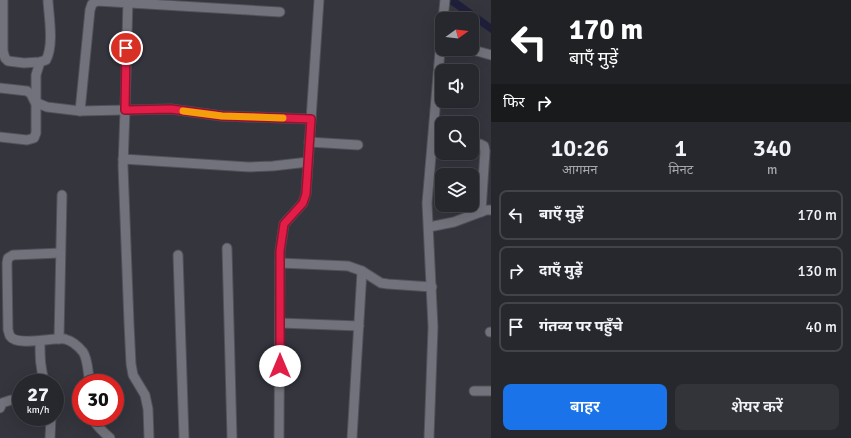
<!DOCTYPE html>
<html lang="hi">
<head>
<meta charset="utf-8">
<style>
  body { margin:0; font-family:Signika,"Noto Sans Devanagari",sans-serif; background:#33343a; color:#f1f3f6; height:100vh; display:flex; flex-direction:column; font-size:15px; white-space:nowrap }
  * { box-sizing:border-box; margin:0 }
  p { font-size:13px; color:#a4a6aa }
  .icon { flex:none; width:22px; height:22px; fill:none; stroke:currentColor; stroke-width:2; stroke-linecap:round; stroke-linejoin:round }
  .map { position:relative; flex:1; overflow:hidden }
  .drawer { display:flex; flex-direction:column; background:#27282e; width:360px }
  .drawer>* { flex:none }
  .banner { background:#202124; color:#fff; overflow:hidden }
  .needle { width:26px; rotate:75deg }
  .controls { position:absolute; left:435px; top:12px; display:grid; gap:8px }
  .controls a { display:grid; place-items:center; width:44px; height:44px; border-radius:8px; background:#27282e; box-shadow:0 4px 16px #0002,0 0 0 1px #43444a; font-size:20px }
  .speed { position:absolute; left:12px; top:374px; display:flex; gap:8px; font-size:20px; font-weight:700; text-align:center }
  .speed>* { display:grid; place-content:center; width:52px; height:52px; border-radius:50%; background:#27282e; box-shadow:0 4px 16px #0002,0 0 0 1px #43444a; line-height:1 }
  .speed small { font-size:10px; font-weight:400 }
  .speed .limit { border:6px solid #d22; background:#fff; color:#111 }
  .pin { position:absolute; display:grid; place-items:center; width:34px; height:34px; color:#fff; margin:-17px; border:2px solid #fff; border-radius:50%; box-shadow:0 1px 4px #0007 }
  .me { position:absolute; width:44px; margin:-22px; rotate:0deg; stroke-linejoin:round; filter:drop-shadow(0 0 3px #0008) }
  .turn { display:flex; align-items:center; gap:14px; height:84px; padding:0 12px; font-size:18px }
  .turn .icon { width:52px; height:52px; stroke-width:2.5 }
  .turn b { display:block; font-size:28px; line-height:34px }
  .then { display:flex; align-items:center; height:38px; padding:0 12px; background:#0003; gap:8px; font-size:15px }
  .eta { display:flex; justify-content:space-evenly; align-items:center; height:68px; text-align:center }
  .eta b { font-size:24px; font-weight:600; line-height:28px }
  .button { display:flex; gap:8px; margin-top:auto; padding:8px 12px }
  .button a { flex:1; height:46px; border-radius:8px; background:#1a73e8; color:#fff; font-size:16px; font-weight:600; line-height:46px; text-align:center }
  .button a+a { background:#33343a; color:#f1f3f6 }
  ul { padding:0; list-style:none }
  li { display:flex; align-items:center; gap:12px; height:50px; margin:0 8px 6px; padding:0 4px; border:2px solid #43444a; border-radius:8px }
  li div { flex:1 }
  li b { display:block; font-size:15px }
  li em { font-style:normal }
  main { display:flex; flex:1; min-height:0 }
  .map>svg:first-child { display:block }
  .water { fill:#1f1f3a }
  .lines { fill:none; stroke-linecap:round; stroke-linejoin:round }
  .minor-casing { stroke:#515157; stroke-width:11 }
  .minor { stroke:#71727b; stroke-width:9 }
  .route-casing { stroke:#92132f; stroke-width:10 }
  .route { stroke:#e11d48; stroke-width:7 }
  .slow { stroke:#f59e0b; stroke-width:7 }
</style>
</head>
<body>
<main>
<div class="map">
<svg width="491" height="438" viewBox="0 0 491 438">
  <rect width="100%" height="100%" fill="#34353d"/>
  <polygon class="water" points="444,0 458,0 491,24 491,33"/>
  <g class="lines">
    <defs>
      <g id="minor">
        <path d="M 3,0 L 3,51 L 5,58 L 8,61 L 24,63 L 40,62 L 46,60 C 54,46 49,17 48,1"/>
        <polyline points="128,0 125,110 123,166 129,323 131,364 133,375 145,395 148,409 149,438"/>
        <polyline points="443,19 445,0"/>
        <polyline points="459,49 473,50 491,55"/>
        <polyline points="0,88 27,91 31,94 35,102 47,107 80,111 171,109 222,116 311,119"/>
        <polyline points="80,111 90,10 92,4 97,1 280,12"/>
        <polyline points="0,137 27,140 34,138 36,133 36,75 40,62"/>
        <polyline points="309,142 358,145"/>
        <polyline points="472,144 480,144 484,146 485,151 481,212"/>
        <polyline points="123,159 249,167 273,166 308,162"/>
        <polyline points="429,227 454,222 486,210 491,210"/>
        <polyline points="227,248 232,438"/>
        <path d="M 60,253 L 13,255 L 8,258 L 7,263 L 8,330 C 9,332 9,335 10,336 C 17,347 55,337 65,339 C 72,341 79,347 83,352 C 88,359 88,375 90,383"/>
        <polyline points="178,255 184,438"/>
        <polyline points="280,263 348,266 362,271 381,283 388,284 432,287"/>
        <polyline points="280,323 359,326"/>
        <polyline points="490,332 491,332"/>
        <polyline points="59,339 62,195"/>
        <path d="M 40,341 C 40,356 40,369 45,383"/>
        <polyline points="474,391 491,391"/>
        <polyline points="0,408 2,403 11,400 21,400"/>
        <path d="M 92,417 C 96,427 103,431 110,438"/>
        <polyline points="50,438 51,417"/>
        <polyline points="279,438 280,251 284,224 303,203 306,194 319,0"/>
        <polyline points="352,438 362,271"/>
        <polyline points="429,438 433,327 427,203 442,28"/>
      </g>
    </defs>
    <use href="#minor" class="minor-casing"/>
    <use href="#minor" class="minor"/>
  </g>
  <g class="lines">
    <defs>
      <polyline id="route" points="126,48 125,110 171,109 222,116 311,119 306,194 303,203 284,224 280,251 280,366"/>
    </defs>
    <use href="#route" class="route-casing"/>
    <use href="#route" class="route"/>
    <polyline class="slow" points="183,111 222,116 283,118"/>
  </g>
</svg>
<div class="controls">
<a><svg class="needle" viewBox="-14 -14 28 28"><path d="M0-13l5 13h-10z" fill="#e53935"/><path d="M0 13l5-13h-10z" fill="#a4a6aa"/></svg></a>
<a><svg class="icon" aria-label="sound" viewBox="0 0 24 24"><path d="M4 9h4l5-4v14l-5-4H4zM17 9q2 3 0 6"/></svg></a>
<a><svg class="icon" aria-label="search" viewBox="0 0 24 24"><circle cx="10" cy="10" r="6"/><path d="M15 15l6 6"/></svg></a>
<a><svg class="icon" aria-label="layers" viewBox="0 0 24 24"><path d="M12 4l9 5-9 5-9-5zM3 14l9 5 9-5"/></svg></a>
</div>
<div class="speed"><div>27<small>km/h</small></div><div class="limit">30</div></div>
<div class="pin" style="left:126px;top:48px;background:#d93025"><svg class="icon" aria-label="arrive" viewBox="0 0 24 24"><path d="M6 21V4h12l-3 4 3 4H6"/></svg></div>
<svg class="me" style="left:280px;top:366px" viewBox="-20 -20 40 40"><circle r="19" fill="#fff"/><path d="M0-13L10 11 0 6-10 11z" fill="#e11d48"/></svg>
</div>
<section class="drawer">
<div class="banner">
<div class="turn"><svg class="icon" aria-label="left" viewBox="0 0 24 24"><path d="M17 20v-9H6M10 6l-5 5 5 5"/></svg><div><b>170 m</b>बाएँ मुड़ें</div></div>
<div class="then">फिर<svg class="icon" aria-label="right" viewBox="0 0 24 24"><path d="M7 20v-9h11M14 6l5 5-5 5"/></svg></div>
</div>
<div class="eta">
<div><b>10:26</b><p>आगमन</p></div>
<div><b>1</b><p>मिनट</p></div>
<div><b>340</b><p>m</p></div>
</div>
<ul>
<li><svg class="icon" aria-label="left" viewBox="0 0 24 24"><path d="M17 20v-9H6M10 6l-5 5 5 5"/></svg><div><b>बाएँ मुड़ें</b></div><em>170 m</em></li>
<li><svg class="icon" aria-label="right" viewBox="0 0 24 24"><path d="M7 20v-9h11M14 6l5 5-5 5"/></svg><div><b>दाएँ मुड़ें</b></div><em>130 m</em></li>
<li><svg class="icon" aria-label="arrive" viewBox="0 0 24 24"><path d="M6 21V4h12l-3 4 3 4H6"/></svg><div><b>गंतव्य पर पहुँचे</b></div><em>40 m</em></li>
</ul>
<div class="button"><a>बाहर</a><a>शेयर करें</a></div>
</section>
</main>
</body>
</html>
